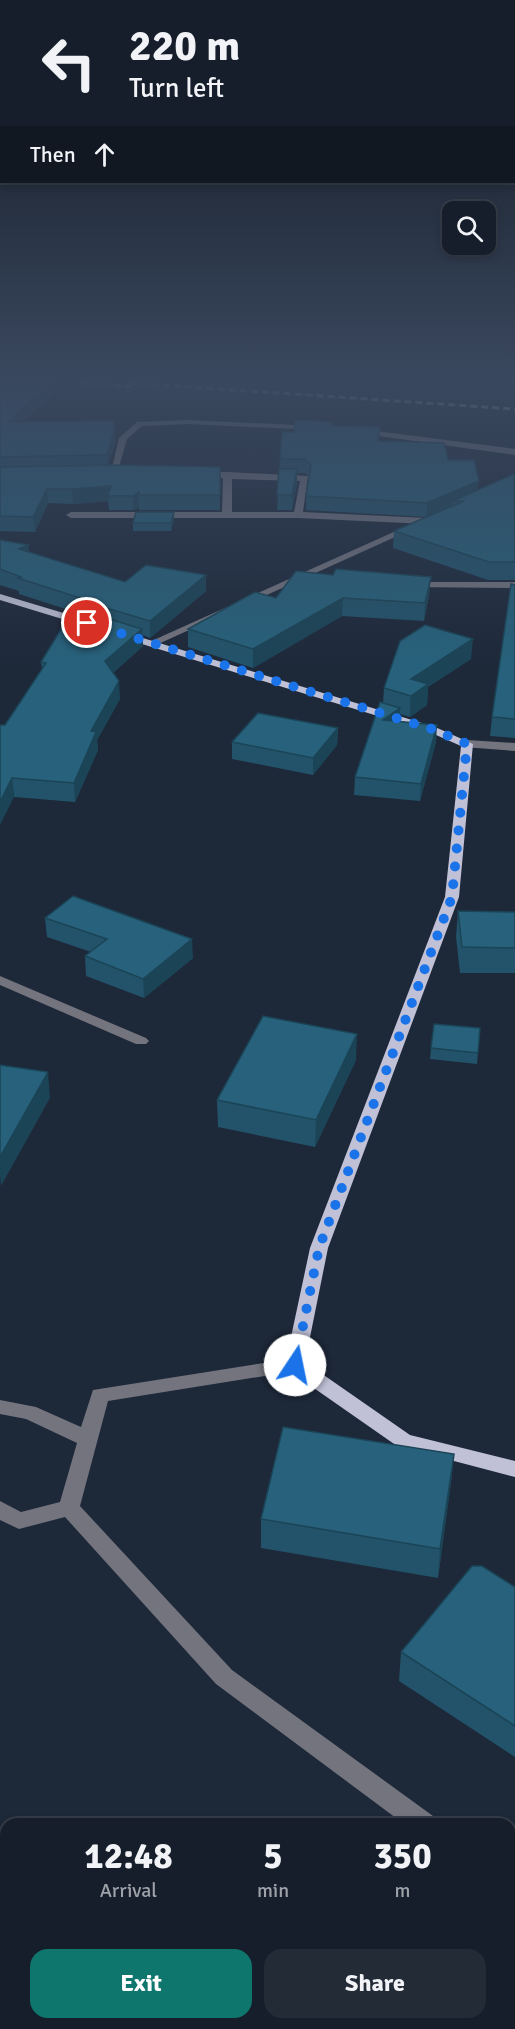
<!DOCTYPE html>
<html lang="en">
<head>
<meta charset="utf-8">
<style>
  body { margin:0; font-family:Signika,sans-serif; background:#232b37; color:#f1f3f6; height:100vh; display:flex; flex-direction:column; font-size:22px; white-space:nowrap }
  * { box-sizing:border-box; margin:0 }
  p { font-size:20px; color:#9ea2a9 }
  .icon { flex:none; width:33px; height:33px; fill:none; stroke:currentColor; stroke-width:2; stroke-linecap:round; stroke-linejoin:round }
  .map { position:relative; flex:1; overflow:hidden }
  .sheet { position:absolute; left:0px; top:1818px; width:516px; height:212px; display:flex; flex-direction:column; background:#161e2b; border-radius:18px 18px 0 0; box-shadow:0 3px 9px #0003,0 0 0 2px #353c47 }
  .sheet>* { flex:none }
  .top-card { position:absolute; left:0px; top:0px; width:516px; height:183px; box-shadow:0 3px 9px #0003,0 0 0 2px #353c47; background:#161e2b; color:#f1f3f6; overflow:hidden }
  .tools { position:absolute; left:442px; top:201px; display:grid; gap:12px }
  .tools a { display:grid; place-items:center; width:54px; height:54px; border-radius:12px; background:#161e2b; box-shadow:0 3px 9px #0003,0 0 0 2px #353c47; font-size:30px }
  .pin { position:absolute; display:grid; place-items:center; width:51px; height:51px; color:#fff; margin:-26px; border:3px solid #fff; border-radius:50%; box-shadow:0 2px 6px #0007 }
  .me { position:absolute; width:66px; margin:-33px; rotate:11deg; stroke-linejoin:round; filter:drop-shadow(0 0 4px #0008) }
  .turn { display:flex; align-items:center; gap:21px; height:126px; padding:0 30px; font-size:27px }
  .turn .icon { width:78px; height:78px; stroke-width:2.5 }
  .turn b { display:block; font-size:42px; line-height:51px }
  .then { display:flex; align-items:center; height:57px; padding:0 30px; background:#0003; gap:12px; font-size:22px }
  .eta { display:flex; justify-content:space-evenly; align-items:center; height:102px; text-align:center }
  .eta b { font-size:36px; font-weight:800; line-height:42px }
  .cta { display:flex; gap:12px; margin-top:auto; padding:12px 30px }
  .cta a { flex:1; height:69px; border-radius:18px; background:#0f766e; color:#fff; font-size:24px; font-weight:800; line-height:69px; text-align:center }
  .cta a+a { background:#232b37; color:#f1f3f6 }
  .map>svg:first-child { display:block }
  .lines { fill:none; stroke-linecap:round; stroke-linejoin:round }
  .minor { fill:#74747e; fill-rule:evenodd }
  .major { fill:#c0c1d6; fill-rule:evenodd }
  .rail { stroke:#adb6c3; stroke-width:3; stroke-dasharray:7 4; stroke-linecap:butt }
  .wall { fill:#22536a }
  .shaded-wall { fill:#1b4456 }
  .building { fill:#27617b; stroke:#1b4456; stroke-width:1.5 }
  .route { stroke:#1a73e8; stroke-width:10; stroke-dasharray:0 18 }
</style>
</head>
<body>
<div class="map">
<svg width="515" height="2029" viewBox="0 0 515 2029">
  <rect width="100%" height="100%" fill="#1d2839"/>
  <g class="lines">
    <g class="minor">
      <polygon points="187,420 316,426 320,428 316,430 187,424 142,426 127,439 117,474 110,476 119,438 137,422"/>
      <polygon points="360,429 515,449 515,455 357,433 357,429"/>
      <path d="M 228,472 L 308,476 L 303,512 L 427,518 L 432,521 L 427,524 L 298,518 L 71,518 L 66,515 L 71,512 L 222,512 L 223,478 L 201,478 L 197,475 L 201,472 ZM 232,479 L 300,481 L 294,512 L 232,512 Z"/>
      <polygon points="407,526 415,528 156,645 148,645 147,643"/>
      <polygon points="410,582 515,582 515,588 406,587 405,585"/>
      <polygon points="467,740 515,743 515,751 463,747 463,741"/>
      <polygon points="0,976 146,1038 149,1041 146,1044 136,1044 0,985"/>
      <polygon points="295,1358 302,1360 305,1365 302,1370 108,1401 80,1506 232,1670 433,1816 436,1824 404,1824 216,1684 65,1517 19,1529 0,1520 0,1501 21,1512 60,1502 77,1443 26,1419 0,1414 0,1400 36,1407 81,1427 93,1390"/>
      <polygon points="510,1875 515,1877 515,1903 510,1901"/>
    </g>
    <g class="major">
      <polygon points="0,594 90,621 91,623 82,625 0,600"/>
      <polygon points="123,632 435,727 473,744 459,897 328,1248 305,1362 410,1435 515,1461 515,1477 397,1446 288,1370 285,1365 310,1248 445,897 461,746 427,731 119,637 118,635"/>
    </g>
    <g class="rail">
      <polyline points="81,383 136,387"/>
      <polyline points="130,383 515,409"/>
    </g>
  </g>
  <g class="wall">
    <polygon points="0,383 53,394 23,422 114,421 115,443 108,465 220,467 220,510 139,510 139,508 133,510 109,510 108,501 73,504 48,503 35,532 0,531"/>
    <polygon points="332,426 379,441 448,460 478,490 515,474 515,580 488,580 393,548 394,531 452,506 427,517 306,510 306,496 309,477 305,473 297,473 297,483 292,510 277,510 280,459 294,432"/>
    <polygon points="174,512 174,520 171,531 133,531 133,523"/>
    <polygon points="0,540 28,545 29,552 125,582 206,575 206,591 150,638 143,635 143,646 113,673 120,699 97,740 98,750 75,802 14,797 5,725 42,669 41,662 72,611 19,594 19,591 0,585"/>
    <polygon points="515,585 515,738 490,736 492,717"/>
    <polygon points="429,595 424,621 342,616 253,668 188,647 188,629 276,598"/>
    <polygon points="471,659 428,687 427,705 410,717 400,714 399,721 436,742 420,801 354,795 355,777 383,703 384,688"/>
    <polygon points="338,728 337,745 313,775 232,759 232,742"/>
    <polygon points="458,911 515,912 515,973 460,973 456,937"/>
    <polygon points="45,918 193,958 144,998 86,976 85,956 91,952 47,937"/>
    <polygon points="480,1028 477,1064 430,1059 431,1048"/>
    <polygon points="356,1060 315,1147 218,1127 217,1100"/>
    <polygon points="454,1454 451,1482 438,1578 261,1548 261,1519"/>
    <polygon points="515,1587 515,1757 399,1681 401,1652"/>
  </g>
  <g class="shaded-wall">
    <polygon points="49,383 52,383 53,394 9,436 8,422"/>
    <polygon points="114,430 115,443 107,469 107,455"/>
    <polygon points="297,469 297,483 292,510 292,495"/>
    <polygon points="479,481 477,495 453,501 452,506 427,517 427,503"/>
    <polygon points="111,486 108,496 108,501 73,504 72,489"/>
    <polygon points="47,489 48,503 35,532 33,517"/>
    <polygon points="139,492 138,495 139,508 133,510 133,496"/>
    <polygon points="174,512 174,520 171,531 171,523"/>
    <polygon points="28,545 30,561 19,549"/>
    <polygon points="206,575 206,591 150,638 150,621"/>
    <polygon points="431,577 429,595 424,621 425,603"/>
    <polygon points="343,598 342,616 253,668 253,649"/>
    <polygon points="142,629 143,646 106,679 105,661"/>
    <polygon points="473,639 471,659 428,687 427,705 410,717 411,679"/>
    <polygon points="119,681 120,699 97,740 98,750 75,802 74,783 91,731"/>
    <polygon points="400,708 399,725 383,720"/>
    <polygon points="437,725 436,742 420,801 421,784"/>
    <polygon points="338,728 337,745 313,775 313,758"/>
    <polygon points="12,778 14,797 0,825 0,802"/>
    <polygon points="192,939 193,958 144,998 143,979"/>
    <polygon points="357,1034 356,1060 315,1147 316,1120"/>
    <polygon points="48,1072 50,1098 1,1186 0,1175 0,1157"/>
    <polygon points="454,1454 451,1482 438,1578 440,1549"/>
  </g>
  <g class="building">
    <polygon points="0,383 49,383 8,422 114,421 114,430 107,455 0,457"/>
    <polygon points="295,420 332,422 332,426 380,427 378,441 444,443 448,460 474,460 479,481 427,503 306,496 311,465 305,459 280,459 282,432 294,432"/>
    <polygon points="112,465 220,467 220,495 138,495 139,492 133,496 108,496 111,486 72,489 47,489 33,517 0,516 0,467"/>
    <polygon points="279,469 297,469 292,495 277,495"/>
    <polygon points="514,474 515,562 489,562 394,531 464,501 453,501"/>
    <polygon points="136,512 174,512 171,523 133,523"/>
    <polygon points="0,540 28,545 19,549 125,582 146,565 206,575 150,621 79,600 80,598 18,578 21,577 0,569"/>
    <polygon points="336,569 431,577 425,603 343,598 253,649 188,629 255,592 276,598 296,571 333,575"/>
    <polygon points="511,584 515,585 515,719 492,717"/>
    <polygon points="74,608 142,629 105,661 119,681 91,731 96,732 74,783 12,778 0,802 0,725 5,725 46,663 41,662"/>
    <polygon points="425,625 473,639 411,679 428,684 411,696 384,688 400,641"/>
    <polygon points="380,702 400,708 383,720 437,725 421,784 355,777"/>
    <polygon points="258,713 338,728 313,758 232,742"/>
    <polygon points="73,896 192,939 143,979 85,956 107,939 45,918"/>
    <polygon points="458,911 515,912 515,948 462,947"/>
    <polygon points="263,1016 357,1034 316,1120 217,1100"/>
    <polygon points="434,1024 480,1028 478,1053 431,1048"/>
    <polygon points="0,1065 48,1072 0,1157"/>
    <polygon points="283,1427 454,1454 440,1549 261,1519"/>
    <polygon points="472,1566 482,1566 515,1587 515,1726 401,1652"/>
    <polygon points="207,2024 414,2024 413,2029 206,2029"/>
  </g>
  <linearGradient id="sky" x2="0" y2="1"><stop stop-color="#10161f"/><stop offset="0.57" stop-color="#3a485f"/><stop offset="1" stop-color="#3a485f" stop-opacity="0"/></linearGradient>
  <rect width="515" height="668" fill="url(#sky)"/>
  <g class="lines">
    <polyline class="route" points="87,623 432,729 467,744 452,897 319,1248 295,1365"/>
  </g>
</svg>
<div class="tools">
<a><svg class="icon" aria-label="search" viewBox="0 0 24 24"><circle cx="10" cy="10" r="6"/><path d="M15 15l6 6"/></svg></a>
</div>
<div class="pin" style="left:87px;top:623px;background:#d93025"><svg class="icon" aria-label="arrive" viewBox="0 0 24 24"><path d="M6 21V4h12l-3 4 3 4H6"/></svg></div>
<svg class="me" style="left:295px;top:1365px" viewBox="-20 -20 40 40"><circle r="19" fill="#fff"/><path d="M0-13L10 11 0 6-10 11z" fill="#1a73e8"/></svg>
<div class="top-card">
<div class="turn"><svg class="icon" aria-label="left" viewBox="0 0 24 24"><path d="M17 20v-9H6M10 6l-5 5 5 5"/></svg><div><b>220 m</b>Turn left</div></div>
<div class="then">Then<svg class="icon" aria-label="ahead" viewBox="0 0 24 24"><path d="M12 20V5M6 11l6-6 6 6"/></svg></div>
</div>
<section class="sheet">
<div class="eta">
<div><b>12:48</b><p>Arrival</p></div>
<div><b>5</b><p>min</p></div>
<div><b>350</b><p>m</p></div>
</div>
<div class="cta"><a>Exit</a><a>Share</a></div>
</section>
</div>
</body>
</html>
